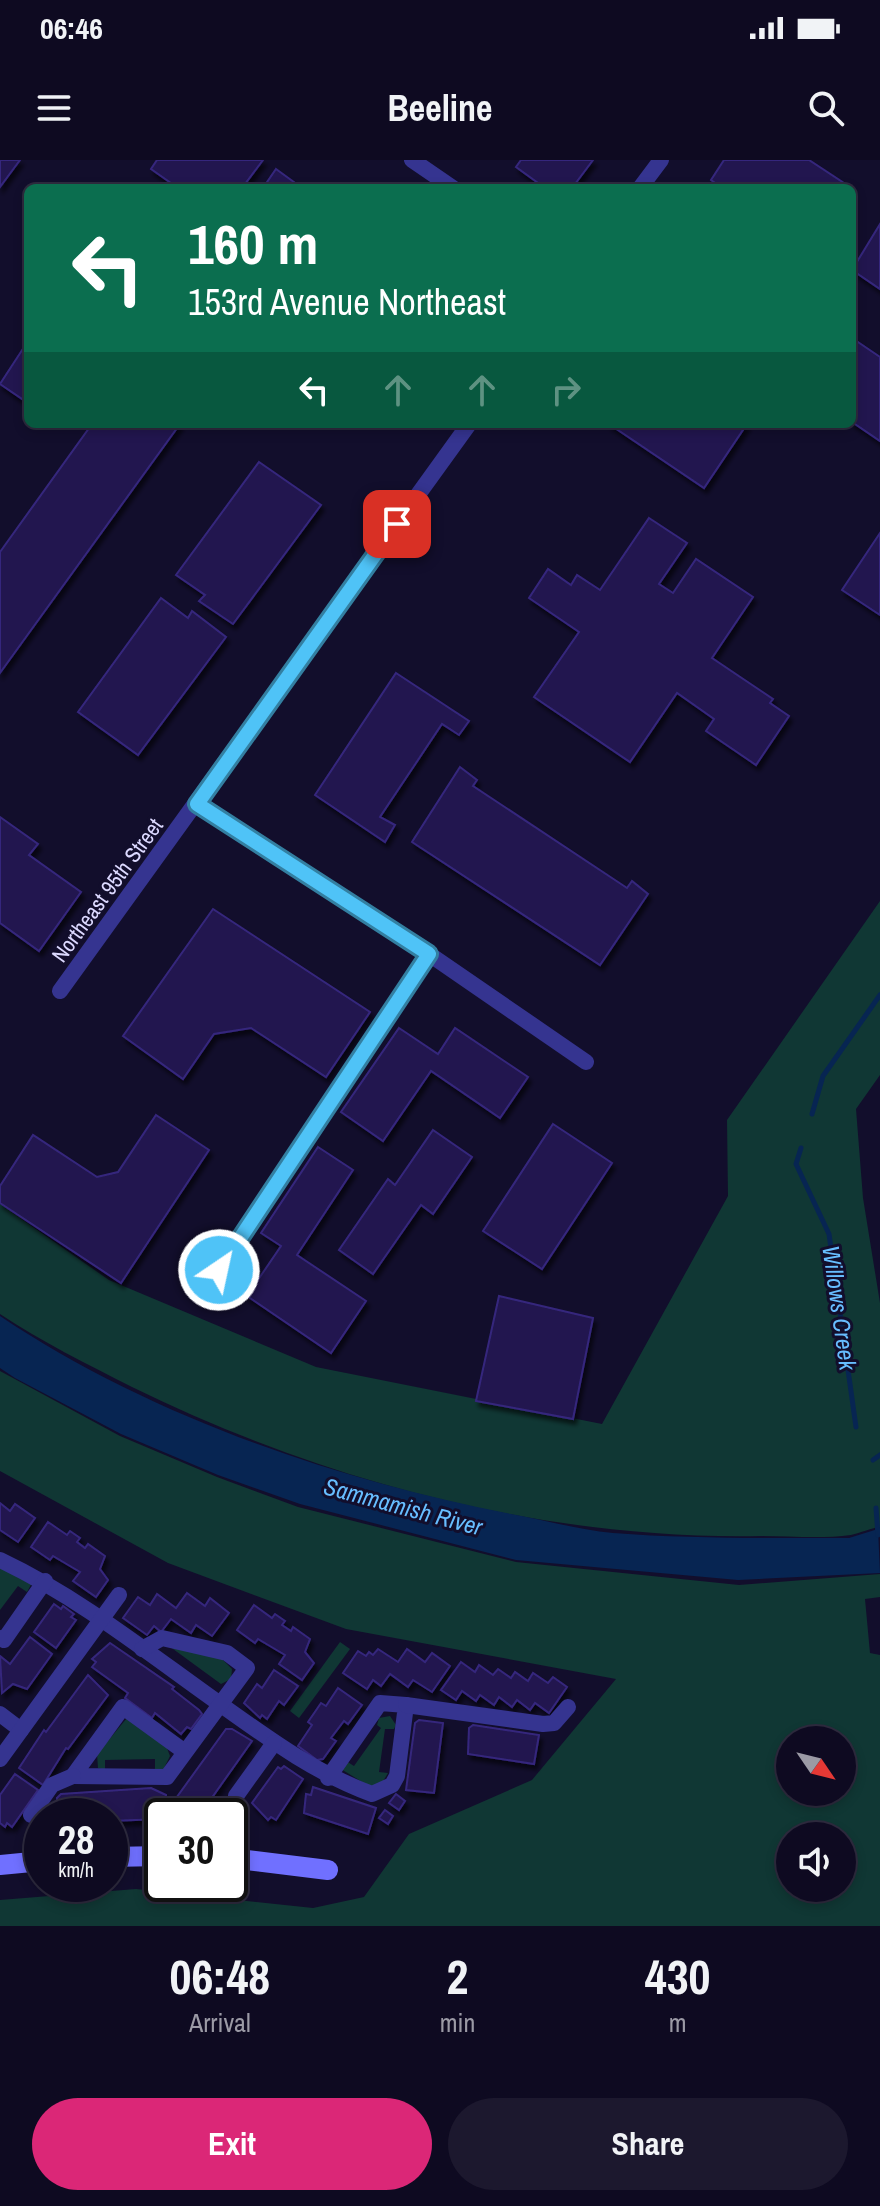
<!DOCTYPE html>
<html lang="en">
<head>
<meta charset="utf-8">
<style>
  body { margin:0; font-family:"Archivo Narrow",sans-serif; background:#1c182e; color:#f1f3f6; height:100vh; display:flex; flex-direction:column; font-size:30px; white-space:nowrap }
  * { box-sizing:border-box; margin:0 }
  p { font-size:26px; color:#9b9aa5 }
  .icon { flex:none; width:44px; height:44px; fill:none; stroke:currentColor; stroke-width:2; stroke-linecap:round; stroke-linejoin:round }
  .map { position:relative; height:1766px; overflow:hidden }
  .drawer { display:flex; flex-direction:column; background:#0e0a21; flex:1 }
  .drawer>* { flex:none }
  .hud { position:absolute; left:24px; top:24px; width:832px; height:244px; border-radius:12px; box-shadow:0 4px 12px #0003,0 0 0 2px #2e2b3f; background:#0b6e4f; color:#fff; overflow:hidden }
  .needle { width:52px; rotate:125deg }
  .fabs { position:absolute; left:776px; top:1566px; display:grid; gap:16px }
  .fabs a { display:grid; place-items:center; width:80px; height:80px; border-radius:50%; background:#0e0a21; box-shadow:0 4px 12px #0003,0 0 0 2px #2e2b3f; font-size:40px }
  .speed { position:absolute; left:24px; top:1638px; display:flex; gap:16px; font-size:40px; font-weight:700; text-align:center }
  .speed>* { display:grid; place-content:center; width:104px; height:104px; border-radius:50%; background:#0e0a21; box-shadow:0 4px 12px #0003,0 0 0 2px #2e2b3f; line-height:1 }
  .speed small { font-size:20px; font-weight:400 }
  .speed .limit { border:4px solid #111; border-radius:12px; background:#fff; color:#111 }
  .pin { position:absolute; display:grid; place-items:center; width:68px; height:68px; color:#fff; margin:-34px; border-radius:16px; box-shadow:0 4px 12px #0006 }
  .me { position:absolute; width:88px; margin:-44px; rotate:34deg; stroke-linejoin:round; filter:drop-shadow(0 0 6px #0008) }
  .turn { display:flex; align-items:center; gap:28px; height:168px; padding:0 32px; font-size:36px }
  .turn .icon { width:104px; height:104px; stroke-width:2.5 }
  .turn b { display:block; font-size:56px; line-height:68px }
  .lanes { display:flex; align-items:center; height:76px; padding:0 32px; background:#0003; justify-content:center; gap:40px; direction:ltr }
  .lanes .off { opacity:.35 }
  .eta { display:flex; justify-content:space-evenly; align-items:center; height:136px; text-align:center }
  .eta b { font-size:48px; font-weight:800; line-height:56px }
  .cta { display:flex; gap:16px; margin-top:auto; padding:16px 32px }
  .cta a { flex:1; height:92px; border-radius:48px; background:#db2777; color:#fff; font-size:32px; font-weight:800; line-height:92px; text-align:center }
  .cta a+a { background:#1c182e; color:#f1f3f6 }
  .status { display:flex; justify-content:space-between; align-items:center; height:56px; padding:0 40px; background:#0e0a21; direction:ltr }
  .status svg { height:22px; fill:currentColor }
  header { display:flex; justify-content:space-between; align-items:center; height:104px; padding:0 32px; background:#0e0a21; font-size:36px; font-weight:800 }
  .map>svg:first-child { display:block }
  .green { fill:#103734; fill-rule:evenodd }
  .water { fill:#072552 }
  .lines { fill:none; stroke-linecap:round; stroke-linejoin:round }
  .stream { stroke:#072552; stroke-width:5 }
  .building { fill:#21184f; stroke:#36277d; stroke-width:2; filter:url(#shadow) }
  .street { stroke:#353490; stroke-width:16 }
  .secondary { stroke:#7070ff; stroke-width:20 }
  .route-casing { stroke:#337fa1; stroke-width:20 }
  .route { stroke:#4fc3f7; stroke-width:14 }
  .labels { text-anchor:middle; stroke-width:6; stroke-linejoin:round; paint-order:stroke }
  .street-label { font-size:22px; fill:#dcd9ff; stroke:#120e2c }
  .water-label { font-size:24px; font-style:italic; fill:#67bdff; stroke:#120e2c }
</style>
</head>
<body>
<div class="status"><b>06:46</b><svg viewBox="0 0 49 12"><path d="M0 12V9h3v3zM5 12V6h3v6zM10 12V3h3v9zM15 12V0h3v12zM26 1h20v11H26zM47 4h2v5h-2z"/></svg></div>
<header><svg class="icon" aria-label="menu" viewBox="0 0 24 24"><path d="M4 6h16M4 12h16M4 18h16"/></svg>Beeline<svg class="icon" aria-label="search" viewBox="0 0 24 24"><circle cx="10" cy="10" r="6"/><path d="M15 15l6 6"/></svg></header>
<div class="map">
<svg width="880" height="1766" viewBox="0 0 880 1766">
  <defs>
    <filter id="shadow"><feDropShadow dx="3" dy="5" stdDeviation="2" flood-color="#0009"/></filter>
  </defs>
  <rect width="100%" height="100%" fill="#120e2c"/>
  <g class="green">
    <path d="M 880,741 L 880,915 L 856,949 L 863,1038 L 880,1143 L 880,1367 C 870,1368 861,1373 851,1375 C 822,1379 790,1376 761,1376 C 544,1380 326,1322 132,1227 C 87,1204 42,1182 0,1154 L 0,1044 L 109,1120 L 316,1207 L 602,1264 L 728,1036 L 727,960 Z"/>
    <path d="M 0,1211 L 120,1276 L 217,1317 L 298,1347 L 516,1402 L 739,1425 L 880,1414 L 880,1437 L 865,1439 L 870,1493 L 880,1495 L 880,1766 L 0,1766 L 0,1740 L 136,1729 L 313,1748 L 364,1737 L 409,1674 L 532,1620 L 616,1519 L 346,1469 L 168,1403 L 0,1311 ZM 842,1580 L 842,1632 L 790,1632 L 790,1580 ZM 842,1676 L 842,1728 L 790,1728 L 790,1676 Z"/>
    <polygon points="0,1404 33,1421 27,1432 18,1426 0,1450"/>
    <polygon points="340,1482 350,1489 299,1558 290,1551"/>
    <polygon points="169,1486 220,1497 232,1509 231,1519 221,1524"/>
    <polygon points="390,1556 396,1565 394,1569 385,1569 379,1612 388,1613 382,1623 372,1628 341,1609 346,1601 354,1606 381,1568 377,1565 379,1558"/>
    <polygon points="127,1558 165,1583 170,1596 163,1610 155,1610 155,1599 105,1600 105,1610 98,1608 97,1594"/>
  </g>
  <path class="water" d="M 0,1156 C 149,1256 336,1320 511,1354 C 545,1360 579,1370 613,1373 C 691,1379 770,1378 849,1378 L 878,1369 L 880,1413 L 738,1420 L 516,1400 L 300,1344 L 218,1315 L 121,1274 L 15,1218 L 0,1208 Z"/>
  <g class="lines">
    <g class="stream">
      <polyline points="812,954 823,916 880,835"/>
      <polyline points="801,988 796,1004 829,1074 856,1267"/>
      <polyline points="873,1300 880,1295"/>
      <polyline points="876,1348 878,1375"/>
    </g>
  </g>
  <g class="building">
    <polygon points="0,0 20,0 0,27"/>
    <polygon points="157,0 263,0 242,28 178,28 151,9"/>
    <polygon points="521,0 593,0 572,28 545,28 516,7"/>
    <polygon points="724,0 809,0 850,27 722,28 711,20"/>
    <polygon points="276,9 302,28 263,28"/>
    <polygon points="880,64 880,129 852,110"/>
    <polygon points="852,178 880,197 880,281 852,262"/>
    <polygon points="28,181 28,243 0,224"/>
    <polygon points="92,264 180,264 0,513 0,392"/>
    <polygon points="609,264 747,264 704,328"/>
    <polygon points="259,302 321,345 233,464 199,441 205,435 176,415"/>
    <polygon points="649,358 687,383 659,424 673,433 696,399 753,437 712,498 773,539 770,543 789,556 756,605 706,571 714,559 677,533 630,602 534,537 579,472 529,438 548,409 571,425 577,415 600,430"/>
    <polygon points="880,373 880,455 842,430"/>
    <polygon points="161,438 188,458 192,451 226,477 138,595 78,552"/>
    <polygon points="396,513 469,561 459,575 442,564 380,657 395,665 385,682 315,635"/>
    <polygon points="460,607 477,620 473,626 627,728 632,721 648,734 600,805 412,682"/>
    <polygon points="0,657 38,684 29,695 81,732 39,791 0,763"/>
    <polygon points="213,749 370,852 326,917 251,868 214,874 183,919 123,876"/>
    <polygon points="399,868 438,894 455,868 528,917 500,958 431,911 383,981 341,952"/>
    <polygon points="156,955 209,990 121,1123 0,1043 0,1026 33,975 97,1017 118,1012"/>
    <polygon points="553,964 612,1003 542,1109 483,1071"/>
    <polygon points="433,970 472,997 433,1054 421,1045 373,1114 339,1090 388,1019 395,1025"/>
    <polygon points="318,987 353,1010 297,1095 366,1141 331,1193 247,1136 281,1086 261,1073"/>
    <polygon points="499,1136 593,1158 573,1259 476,1241"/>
    <polygon points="0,1343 10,1351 15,1344 35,1358 18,1382 0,1370"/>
    <polygon points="48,1362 67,1375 70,1371 80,1378 77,1382 85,1388 88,1384 105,1396 100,1409 108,1420 96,1437 73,1421 80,1412 53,1396 50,1400 31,1387"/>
    <polygon points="187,1433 205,1446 210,1438 229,1453 212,1476 196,1465 191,1473 171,1459 161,1472 154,1466 147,1475 123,1458 138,1437 150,1445 157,1434 176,1448"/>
    <polygon points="54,1444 61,1449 63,1446 74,1454 71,1457 76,1460 56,1488 34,1472"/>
    <polygon points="254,1445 272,1458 275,1454 285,1461 282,1465 291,1471 293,1467 310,1479 305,1492 314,1503 302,1520 279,1504 285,1495 258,1479 255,1483 237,1470"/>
    <polygon points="30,1477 52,1494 27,1529 13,1524 2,1533 0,1496 10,1504"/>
    <polygon points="110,1483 174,1527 172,1529 199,1550 202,1554 191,1569 187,1567 181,1574 155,1553 152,1558 125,1538 128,1533 92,1507 96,1502 92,1499"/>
    <polygon points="378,1489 398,1502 407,1489 425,1502 432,1493 450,1506 432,1532 413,1520 408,1527 390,1514 381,1526 373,1520 367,1529 343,1513 358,1491 366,1496 369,1492 373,1495"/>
    <polygon points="461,1502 475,1512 479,1505 493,1515 498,1509 511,1518 515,1512 528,1521 533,1513 548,1523 553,1517 567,1527 549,1553 535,1543 530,1550 517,1540 512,1547 499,1537 494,1545 480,1535 476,1541 462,1531 456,1540 441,1530"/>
    <polygon points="274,1510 298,1526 284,1545 279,1541 267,1559 262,1555 260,1558 244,1543 257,1524 262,1528"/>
    <polygon points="88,1515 108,1535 68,1589 66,1588 43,1625 19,1608 44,1570 46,1572"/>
    <polygon points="338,1528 362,1545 348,1564 344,1561 331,1578 336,1581 323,1599 317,1600 298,1586 312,1565 308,1562 321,1543 326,1546"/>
    <polygon points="419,1560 443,1563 434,1633 406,1630 415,1563"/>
    <polygon points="473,1565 539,1575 534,1604 468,1594 469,1568"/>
    <polygon points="226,1569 232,1569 252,1581 199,1656 195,1656 174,1641"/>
    <polygon points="284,1606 303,1619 276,1660 271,1657 268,1660 252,1643 278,1607 281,1609"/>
    <polygon points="15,1614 38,1630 12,1667 7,1663 5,1667 0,1663 0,1635"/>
    <polygon points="313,1627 376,1648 368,1674 304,1653 306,1634 311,1635"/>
    <polygon points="151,1628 166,1635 166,1656 162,1659 110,1661 110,1656 58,1656 57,1638 61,1634"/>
    <polygon points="396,1634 405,1641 399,1650 389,1643"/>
    <polygon points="385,1650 393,1656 388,1664 379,1658"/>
  </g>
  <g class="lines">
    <g class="street">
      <polyline points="412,0 453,28"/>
      <polyline points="640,28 661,0"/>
      <polyline points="197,644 429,794 586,902"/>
      <polyline points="60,831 469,264"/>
      <polyline points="219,1110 429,794"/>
      <path d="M 0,1400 C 80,1438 148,1493 220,1544 C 269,1579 315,1613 372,1634 L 392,1625 L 397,1616 L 406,1545 L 380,1543 L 328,1618"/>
      <polyline points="0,1478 4,1480 45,1421"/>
      <polyline points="142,1489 162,1478 227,1493 247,1508 167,1617 73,1616 123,1547 185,1592"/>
      <polyline points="406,1545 543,1564 554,1563 568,1547"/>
      <polyline points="0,1554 21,1570"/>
      <polyline points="0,1599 119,1435"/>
      <polyline points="31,1655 52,1625 73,1616"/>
      <polyline points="230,1698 236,1636 274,1583"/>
    </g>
    <g class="secondary">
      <polyline points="110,1697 162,1696"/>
      <polyline points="230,1698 328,1710"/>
      <polyline points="0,1705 42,1701"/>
    </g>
  </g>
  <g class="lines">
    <defs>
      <polyline id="route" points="219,1110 429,794 197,644 397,364"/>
    </defs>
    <use href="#route" class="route-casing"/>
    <use href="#route" class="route"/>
  </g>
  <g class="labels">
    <g class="street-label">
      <text transform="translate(107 730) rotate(-54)" y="8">Northeast 95th Street</text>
    </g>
    <g class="water-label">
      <text transform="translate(839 1148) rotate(82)" y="8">Willows Creek</text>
      <text transform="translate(403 1347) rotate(15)" y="8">Sammamish River</text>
    </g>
  </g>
</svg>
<div class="fabs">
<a><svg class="needle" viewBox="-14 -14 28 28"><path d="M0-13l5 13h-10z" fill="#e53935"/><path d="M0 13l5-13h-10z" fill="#9b9aa5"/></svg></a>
<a><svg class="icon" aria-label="sound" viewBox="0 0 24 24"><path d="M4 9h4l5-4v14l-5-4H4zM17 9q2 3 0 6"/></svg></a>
</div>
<div class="speed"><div>28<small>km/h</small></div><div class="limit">30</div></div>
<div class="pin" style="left:397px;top:364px;background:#d93025"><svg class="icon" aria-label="arrive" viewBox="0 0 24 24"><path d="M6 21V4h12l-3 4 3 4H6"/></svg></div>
<svg class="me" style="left:219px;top:1110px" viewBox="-20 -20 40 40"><circle r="17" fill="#4fc3f7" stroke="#fff" stroke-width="3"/><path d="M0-11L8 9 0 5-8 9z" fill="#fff"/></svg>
<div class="hud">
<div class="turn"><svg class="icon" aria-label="left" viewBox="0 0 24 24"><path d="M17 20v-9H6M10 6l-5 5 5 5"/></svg><div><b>160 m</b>153rd Avenue Northeast</div></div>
<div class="lanes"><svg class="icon" aria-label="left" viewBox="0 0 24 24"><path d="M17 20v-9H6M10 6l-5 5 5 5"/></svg><svg class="icon off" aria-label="ahead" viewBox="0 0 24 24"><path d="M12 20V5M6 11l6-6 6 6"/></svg><svg class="icon off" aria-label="ahead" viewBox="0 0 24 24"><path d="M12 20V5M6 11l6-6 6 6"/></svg><svg class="icon off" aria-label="right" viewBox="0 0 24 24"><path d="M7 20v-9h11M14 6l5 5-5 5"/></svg></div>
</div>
</div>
<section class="drawer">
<div class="eta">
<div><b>06:48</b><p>Arrival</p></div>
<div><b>2</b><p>min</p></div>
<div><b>430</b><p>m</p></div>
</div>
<div class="cta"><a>Exit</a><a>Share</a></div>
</section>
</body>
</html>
